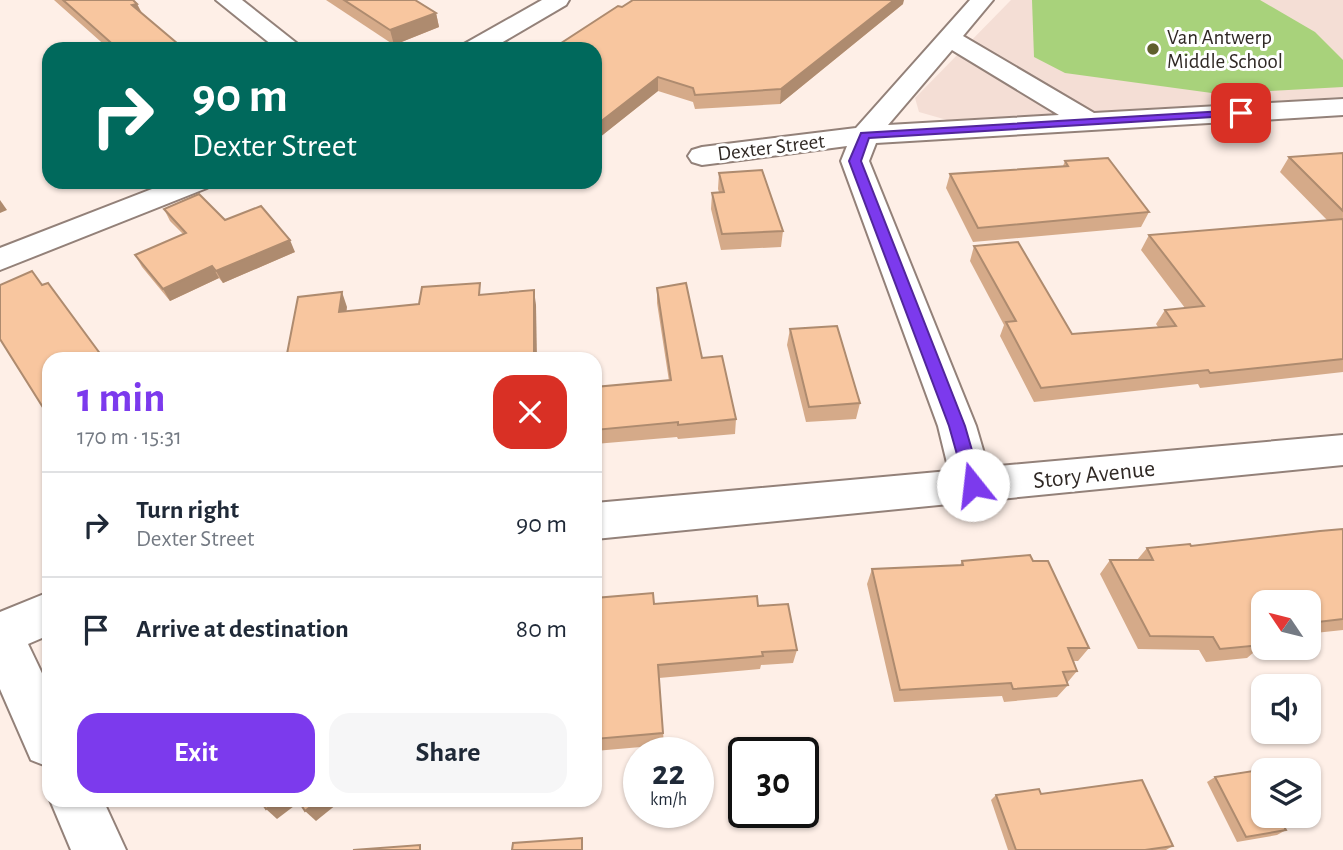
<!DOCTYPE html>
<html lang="en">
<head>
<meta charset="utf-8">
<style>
  body { margin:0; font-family:"Alegreya Sans",sans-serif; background:#f6f6f7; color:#1f2937; height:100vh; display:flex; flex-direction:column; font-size:26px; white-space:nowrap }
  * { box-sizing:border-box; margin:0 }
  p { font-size:23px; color:#747a83 }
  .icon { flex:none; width:38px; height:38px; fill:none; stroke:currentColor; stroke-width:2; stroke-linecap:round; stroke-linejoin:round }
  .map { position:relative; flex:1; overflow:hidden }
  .drawer { position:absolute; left:42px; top:352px; width:560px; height:455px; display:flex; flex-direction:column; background:#fff; border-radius:21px; box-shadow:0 2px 5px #0004 }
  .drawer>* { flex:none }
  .hud { position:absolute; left:42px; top:42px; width:560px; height:147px; border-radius:21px; box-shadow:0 2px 5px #0004; background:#00695c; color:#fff; overflow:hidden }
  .needle { width:46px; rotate:305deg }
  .controls { position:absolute; left:1251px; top:590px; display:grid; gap:14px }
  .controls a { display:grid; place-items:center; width:70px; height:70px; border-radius:14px; background:#fff; box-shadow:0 2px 5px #0004; font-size:35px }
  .speed { position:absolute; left:623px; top:737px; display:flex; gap:14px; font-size:35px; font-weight:700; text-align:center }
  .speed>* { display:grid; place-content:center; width:91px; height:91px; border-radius:50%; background:#fff; box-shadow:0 2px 5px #0004; line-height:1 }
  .speed small { font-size:18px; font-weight:400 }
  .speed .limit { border:4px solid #111; border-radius:10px; background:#fff; color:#111 }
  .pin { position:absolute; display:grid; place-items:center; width:60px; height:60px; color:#fff; margin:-30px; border-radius:14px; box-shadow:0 4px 10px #0006 }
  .me { position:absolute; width:77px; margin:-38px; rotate:344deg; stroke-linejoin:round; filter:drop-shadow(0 0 5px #0008) }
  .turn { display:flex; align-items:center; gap:24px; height:147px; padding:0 35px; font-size:32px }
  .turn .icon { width:91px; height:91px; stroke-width:2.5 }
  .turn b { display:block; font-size:49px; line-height:60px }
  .round { display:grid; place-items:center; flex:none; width:74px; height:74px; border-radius:21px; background:#f6f6f7 }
  .head { display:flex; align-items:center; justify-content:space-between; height:119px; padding:0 35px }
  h1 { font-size:42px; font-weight:700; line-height:52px; color:#7c3aed }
  .action { display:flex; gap:14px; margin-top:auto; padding:14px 35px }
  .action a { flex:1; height:80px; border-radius:21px; background:#7c3aed; color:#fff; font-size:28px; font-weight:700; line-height:80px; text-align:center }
  .action a+a { background:#f6f6f7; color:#1f2937 }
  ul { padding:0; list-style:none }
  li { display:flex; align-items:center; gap:21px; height:105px; padding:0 35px; border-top:2px solid #e0e1e3 }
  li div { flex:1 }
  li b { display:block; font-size:26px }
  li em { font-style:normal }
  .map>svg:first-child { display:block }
  .built { fill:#f4ded5 }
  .green { fill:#a8d27b }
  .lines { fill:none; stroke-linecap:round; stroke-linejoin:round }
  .minor-casing { stroke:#938179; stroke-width:4 }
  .minor { fill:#fff; fill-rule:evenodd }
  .wall { fill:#d5aa89 }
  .shaded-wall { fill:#ae8b6f }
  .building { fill:#f8c69f; stroke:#ae8b6f; stroke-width:2 }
  .route { fill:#7c3aed; stroke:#51269a; stroke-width:2 }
  .poi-dot { fill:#5f5f2c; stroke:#fff; stroke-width:2.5 }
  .labels { text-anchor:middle; stroke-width:6; stroke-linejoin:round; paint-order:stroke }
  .far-poi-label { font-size:21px; fill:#302925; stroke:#fff; text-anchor:start }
  .far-street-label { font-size:21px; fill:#302925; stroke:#fff }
  .street-label { font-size:24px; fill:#302925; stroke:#fff }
</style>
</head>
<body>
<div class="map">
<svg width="1343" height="850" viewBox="0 0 1343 850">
  <rect width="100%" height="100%" fill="#feefe7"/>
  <polygon class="built" points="1011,0 1343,0 1343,97 947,120 919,112 915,98"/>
  <polygon class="green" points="1032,0 1260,0 1315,32 1343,60 1343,87 1219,94 1065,73 1034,57"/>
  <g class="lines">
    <defs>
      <g id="minor">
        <polygon points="216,0 242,0 304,49 277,49"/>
        <polygon points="542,0 569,0 566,5 491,49 461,49 464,44"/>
        <path d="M 970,0 L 993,0 L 963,36 L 1094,113 L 1343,99 L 1343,115 L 876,143 L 869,161 L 976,426 L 988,467 L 1343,435 L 1343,465 L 595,539 L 595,503 L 949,471 L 938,426 L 841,161 L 847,146 L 702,165 L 692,162 L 688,156 L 692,150 L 702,147 L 856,128 ZM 952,50 L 1059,115 L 888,125 Z"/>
        <polygon points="170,182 212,182 207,188 0,270 0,248"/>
        <polygon points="49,592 49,635 28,644 49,688 49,767 31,760 0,689 0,612"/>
        <polygon points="50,800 103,800 126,850 71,850"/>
      </g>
    </defs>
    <use href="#minor" class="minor-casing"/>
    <use href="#minor" class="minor"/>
  </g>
  <g class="wall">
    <polygon points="54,0 133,0 137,4 142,13 184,49 109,49"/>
    <polygon points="326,0 415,0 436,13 439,27 394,45"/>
    <polygon points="903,4 780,104 695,109 693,102 658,91 595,141 595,49 622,7"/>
    <polygon points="1343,153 1343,372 1200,388 1198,384 1034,402 1000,336 1004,325 970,261 974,246 1072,334 1158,327 1156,324 1165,310 1185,308 1141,250 1149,235 1327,220 1280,172 1289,157"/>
    <polygon points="1065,161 1149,212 1141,227 973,242 946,188 950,174 1063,166"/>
    <polygon points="719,173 783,231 781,247 721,250 711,209 712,193 719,192 718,189"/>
    <polygon points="164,209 225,220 295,252 223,283 219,278 170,301 142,267 135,255 183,234 170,221"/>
    <polygon points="657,288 702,358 736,419 735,434 678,439 677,437 595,444 595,387 669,381 657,303"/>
    <polygon points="790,329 860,403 856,419 806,422 787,345"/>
    <polygon points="1343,529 1343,630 1315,633 1309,638 1309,602 1264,602 1264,648 1289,648 1253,653 1247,658 1206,662 1199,650 1138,649 1100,574 1110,560 1137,560 1147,548 1191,546"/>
    <polygon points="962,561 1033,561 1089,648 1078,661 1074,661 1077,671 1067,683 1068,685 1057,697 1004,702 1002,696 894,702 867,584 872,569 960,565"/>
    <polygon points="595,598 654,604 758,606 797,650 793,663 761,665 760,669 659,678 664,745 595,751"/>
    <polygon points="1215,777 1286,830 1277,835 1237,842 1207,782"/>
    <polygon points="1041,794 1173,846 1166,850 1008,850 991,800 996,795"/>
  </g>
  <g class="shaded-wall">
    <polygon points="894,0 904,0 903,4 780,104 781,89"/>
    <polygon points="137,4 144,18 132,5"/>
    <polygon points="436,13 439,27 394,45 390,30"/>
    <polygon points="658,77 658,91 595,141 595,126"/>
    <polygon points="0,200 7,210 0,213"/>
    <polygon points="290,240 295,252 223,283 216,271"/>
    <polygon points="212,266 219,278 170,301 163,289"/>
    <polygon points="534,290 536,305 537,359 534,359"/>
    <polygon points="342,292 347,307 345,326 339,312"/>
    <polygon points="278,800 302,800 277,819 266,809"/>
    <polygon points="319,800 342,800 316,821 305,811"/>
  </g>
  <g class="building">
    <polygon points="63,0 133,0 137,4 132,5 184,49 118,49"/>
    <polygon points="344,0 415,0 436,13 390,30"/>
    <polygon points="633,0 894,0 781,89 695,95 693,88 658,77 595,126 595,49 552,49 618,6 622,7"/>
    <polygon points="1343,153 1343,211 1289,157"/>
    <polygon points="1108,158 1149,212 978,228 950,174 1068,166 1065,161"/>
    <polygon points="762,170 783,231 722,234 712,193 724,192 719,173"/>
    <polygon points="199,194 225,220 261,206 290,240 216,271 212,266 163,289 135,255 186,233 164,209"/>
    <polygon points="1343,219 1343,359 1210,373 1208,370 1041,388 1006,322 1016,321 974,246 1018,242 1072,334 1176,326 1165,310 1204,306 1149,235"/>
    <polygon points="32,271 42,285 48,283 104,359 49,359 49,417 0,339 0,285"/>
    <polygon points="480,283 479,295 534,290 534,359 286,359 298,297 342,292 339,312 419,304 422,287"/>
    <polygon points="686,283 702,358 722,356 736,419 678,425 678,422 595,430 595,387 671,380 657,288"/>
    <polygon points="837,326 860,403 809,407 790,329"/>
    <polygon points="1343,529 1343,619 1309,623 1316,633 1309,634 1309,602 1264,602 1264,640 1259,641 1262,645 1220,649 1213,637 1150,636 1110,560 1153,560 1147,548 1190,544 1191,546 1320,531"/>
    <polygon points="1030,555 1033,561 1048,561 1089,648 1068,648 1077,671 1063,672 1068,685 1013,689 1011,683 900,690 872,569 963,565 962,561"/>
    <polygon points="653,593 654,604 757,596 758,606 788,604 797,650 762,652 763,656 658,665 663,733 595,739 595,598"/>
    <polygon points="1253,771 1264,789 1264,816 1278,816 1286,830 1246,837 1215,777"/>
    <polygon points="1142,780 1173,846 1145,850 1016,850 996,795 1039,789 1041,794"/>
    <polygon points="260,800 278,800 266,809"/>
    <polygon points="298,800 319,800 305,811"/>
    <polygon points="582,838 582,850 512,850 513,843"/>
    <polygon points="420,845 420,850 353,850"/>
  </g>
  <polygon class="route" points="1241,110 1245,111 1245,115 869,138 861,161 965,426 982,485 979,490 967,490 949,426 849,161 861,133"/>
  <circle class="poi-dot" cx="1153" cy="49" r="7"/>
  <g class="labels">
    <g class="far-poi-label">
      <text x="1167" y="44">Van Antwerp<tspan x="1167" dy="24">Middle School</tspan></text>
    </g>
    <g class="far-street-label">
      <text transform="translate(771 147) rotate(-7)" y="7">Dexter Street</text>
    </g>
    <g class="street-label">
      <text transform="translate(1094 474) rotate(-6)" y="8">Story Avenue</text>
    </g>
  </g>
</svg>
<div class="controls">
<a><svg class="needle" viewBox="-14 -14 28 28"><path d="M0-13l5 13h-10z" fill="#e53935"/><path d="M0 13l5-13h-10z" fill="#747a83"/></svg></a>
<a><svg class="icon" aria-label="sound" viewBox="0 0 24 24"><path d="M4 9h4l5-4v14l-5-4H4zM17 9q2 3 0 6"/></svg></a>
<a><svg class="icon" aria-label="layers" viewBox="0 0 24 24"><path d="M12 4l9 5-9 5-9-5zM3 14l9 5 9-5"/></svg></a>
</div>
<div class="speed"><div>22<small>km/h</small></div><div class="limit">30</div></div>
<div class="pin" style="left:1241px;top:113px;background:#d93025"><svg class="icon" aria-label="arrive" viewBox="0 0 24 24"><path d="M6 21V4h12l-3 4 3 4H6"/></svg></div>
<svg class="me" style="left:973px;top:485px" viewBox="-20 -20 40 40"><circle r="19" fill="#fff"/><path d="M0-13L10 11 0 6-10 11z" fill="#7c3aed"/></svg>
<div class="hud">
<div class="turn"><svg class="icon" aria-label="right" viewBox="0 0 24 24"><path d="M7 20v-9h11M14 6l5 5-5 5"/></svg><div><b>90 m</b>Dexter Street</div></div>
</div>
<section class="drawer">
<div class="head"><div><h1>1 min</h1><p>170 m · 15:31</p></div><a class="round" style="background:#d93025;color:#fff"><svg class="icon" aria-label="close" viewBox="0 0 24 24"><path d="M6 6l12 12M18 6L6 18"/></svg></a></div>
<ul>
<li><svg class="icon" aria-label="right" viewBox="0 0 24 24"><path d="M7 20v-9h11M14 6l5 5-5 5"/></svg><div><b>Turn right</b><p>Dexter Street</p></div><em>90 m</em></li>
<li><svg class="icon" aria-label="arrive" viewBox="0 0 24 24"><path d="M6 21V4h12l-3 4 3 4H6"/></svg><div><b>Arrive at destination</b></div><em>80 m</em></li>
</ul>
<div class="action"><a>Exit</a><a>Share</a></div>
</section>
</div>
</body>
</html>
